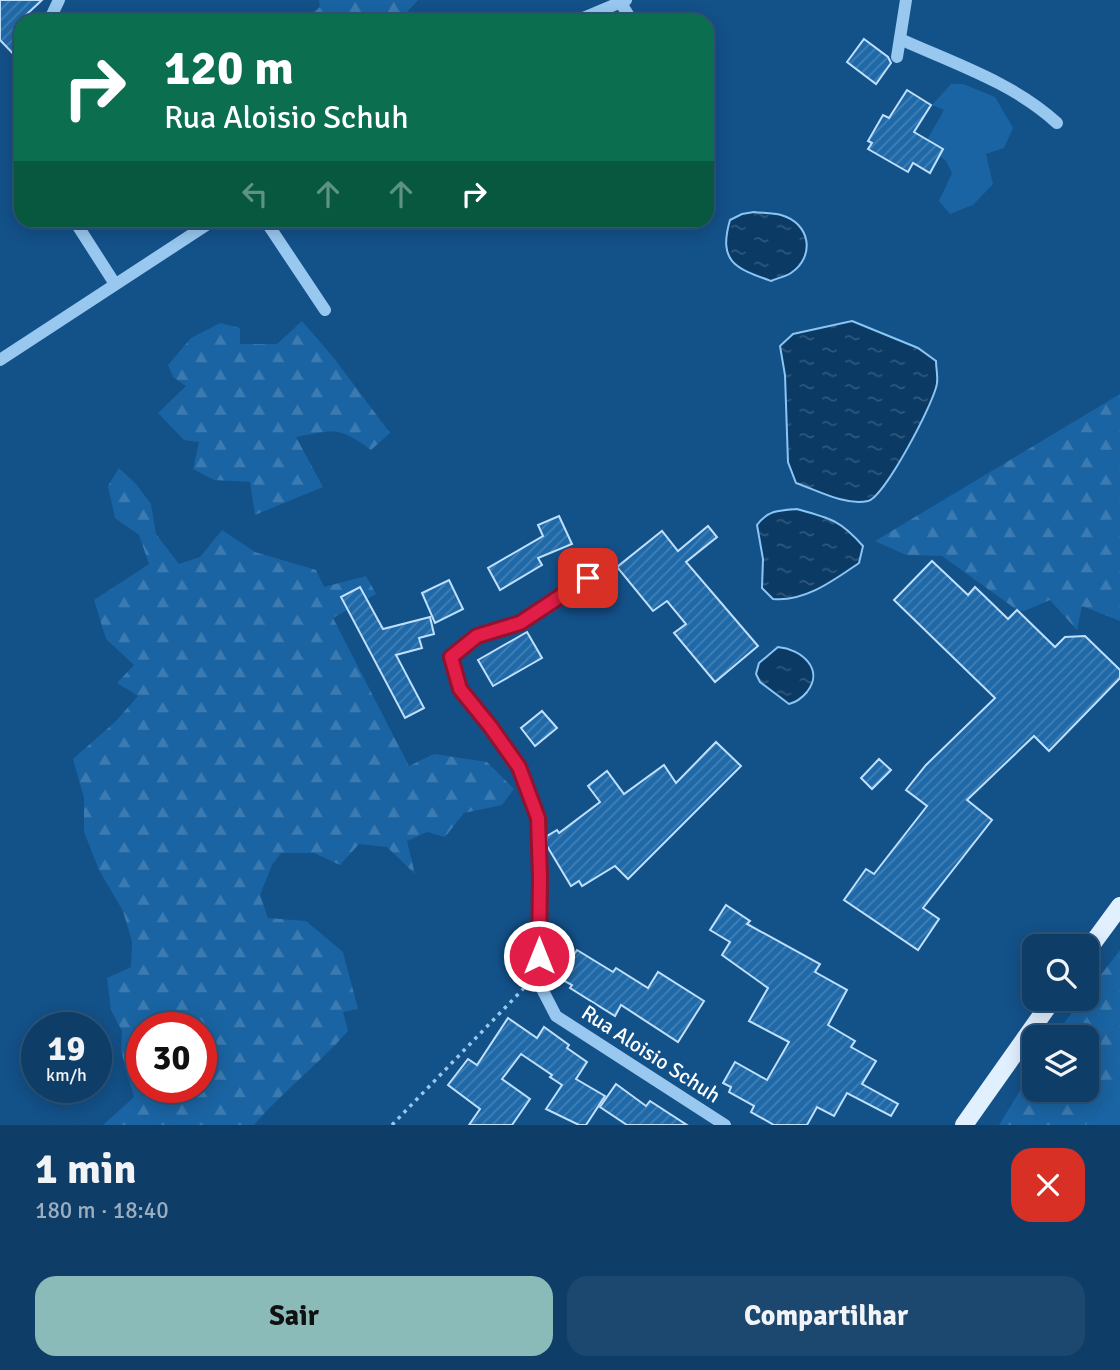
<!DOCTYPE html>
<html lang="pt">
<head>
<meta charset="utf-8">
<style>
  body { margin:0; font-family:Signika,sans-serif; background:#1c4870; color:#f1f3f6; height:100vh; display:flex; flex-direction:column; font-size:26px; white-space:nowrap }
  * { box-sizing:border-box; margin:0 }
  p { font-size:23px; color:#9baec0 }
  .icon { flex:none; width:38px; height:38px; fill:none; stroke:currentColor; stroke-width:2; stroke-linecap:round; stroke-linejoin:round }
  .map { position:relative; height:1125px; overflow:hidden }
  .side { display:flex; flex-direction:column; background:#0e3d67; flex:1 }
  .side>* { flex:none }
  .hud { position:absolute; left:14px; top:14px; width:700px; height:214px; border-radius:21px; box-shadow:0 4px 18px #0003,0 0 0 2px #2e567b; background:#0b6e4f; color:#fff; overflow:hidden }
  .fabs { position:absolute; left:1022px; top:934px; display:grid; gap:14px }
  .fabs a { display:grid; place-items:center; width:77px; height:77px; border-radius:14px; background:#0e3d67; box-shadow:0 4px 18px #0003,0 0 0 2px #2e567b; font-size:35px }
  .speed { position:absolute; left:21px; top:1012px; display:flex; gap:14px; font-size:35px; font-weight:700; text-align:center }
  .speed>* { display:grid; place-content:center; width:91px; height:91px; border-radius:50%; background:#0e3d67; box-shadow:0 4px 18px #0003,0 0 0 2px #2e567b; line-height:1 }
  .speed small { font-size:18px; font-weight:400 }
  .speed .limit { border:10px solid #d22; background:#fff; color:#111 }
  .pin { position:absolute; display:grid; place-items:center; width:60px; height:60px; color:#fff; margin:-30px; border-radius:14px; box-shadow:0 4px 10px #0006 }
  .me { position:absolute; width:77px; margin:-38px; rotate:0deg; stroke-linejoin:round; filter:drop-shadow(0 0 5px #0008) }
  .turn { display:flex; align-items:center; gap:24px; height:147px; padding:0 35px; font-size:32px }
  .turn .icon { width:91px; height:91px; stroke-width:2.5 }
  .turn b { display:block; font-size:49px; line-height:60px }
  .lanes { display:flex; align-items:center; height:66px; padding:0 35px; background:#0003; justify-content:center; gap:35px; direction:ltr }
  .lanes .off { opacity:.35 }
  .round { display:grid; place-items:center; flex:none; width:74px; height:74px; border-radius:21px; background:#1c4870 }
  .summary { display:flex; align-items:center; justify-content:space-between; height:119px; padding:0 35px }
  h1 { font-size:42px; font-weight:700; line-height:52px }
  .cta { display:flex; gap:14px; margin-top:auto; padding:14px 35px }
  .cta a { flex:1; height:80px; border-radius:21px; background:#8bbbb9; color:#111; font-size:28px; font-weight:700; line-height:80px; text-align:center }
  .cta a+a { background:#1c4870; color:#f1f3f6 }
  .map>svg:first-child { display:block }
  .grass { fill:#1a64a3 }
  .forest { fill:url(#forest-firs); fill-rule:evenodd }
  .water { fill:url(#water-ripples); stroke:#8ac5f3; stroke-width:2 }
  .building { fill:url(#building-hatch); stroke:#bfe0fc; stroke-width:2 }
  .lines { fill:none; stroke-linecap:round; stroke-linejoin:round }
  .path { stroke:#98c8f0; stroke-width:3.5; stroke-dasharray:3.5 5; stroke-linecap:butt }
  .minor { stroke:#98c8f0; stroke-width:12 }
  .major { stroke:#e1f0ff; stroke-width:18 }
  .route-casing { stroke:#92132f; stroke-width:18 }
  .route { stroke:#e11d48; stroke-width:12 }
  .labels { text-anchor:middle; stroke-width:7; stroke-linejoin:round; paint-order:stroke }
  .street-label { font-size:21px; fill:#fff; stroke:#135189 }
</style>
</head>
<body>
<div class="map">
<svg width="1120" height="1125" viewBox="0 0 1120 1125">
  <defs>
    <pattern id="forest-firs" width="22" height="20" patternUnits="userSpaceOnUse" patternTransform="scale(1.75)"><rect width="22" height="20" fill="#1a64a3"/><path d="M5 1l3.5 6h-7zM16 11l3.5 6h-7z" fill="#3c7bb1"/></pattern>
    <pattern id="water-ripples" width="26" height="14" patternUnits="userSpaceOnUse" patternTransform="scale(1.75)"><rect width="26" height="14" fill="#0b3a65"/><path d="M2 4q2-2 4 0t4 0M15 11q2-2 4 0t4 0" fill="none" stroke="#30587c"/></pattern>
    <pattern id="building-hatch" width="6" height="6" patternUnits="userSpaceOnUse" patternTransform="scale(1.75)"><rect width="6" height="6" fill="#2069a8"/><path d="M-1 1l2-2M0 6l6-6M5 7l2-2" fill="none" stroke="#4180b5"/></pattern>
  </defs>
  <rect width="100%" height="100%" fill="#135189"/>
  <g class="grass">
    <polygon points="951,84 963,84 995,97 1013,128 1004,148 986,154 993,184 973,205 950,214 939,201 952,173 946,161 939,155 940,147 927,140 944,110 932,105"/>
    <polygon points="1120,1077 1120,1125 1086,1125"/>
  </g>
  <g class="forest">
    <polygon points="319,0 418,0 405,14 386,21 306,21 306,19 320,7"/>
    <path d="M 302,321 L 333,357 L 390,433 L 371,450 C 338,426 335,430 296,437 L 323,487 L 255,515 L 250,482 L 214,480 L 193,469 L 199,442 L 184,440 L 158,413 L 186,386 L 173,377 L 168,365 L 191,338 L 220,323 L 240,328 L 240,344 L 277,344 Z"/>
    <polygon points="1120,394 1120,621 1082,606 1077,630 1050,600 1024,611 1017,610 942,556 906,555 875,541"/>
    <path d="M 119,468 L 136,484 L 151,504 L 156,534 L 179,564 L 200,557 L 222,530 L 255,552 L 316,570 L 324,587 L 366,576 L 376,594 L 333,618 L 409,766 L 434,754 L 487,762 L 514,789 L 502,805 L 464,813 L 445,837 L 427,832 L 407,841 L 415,874 L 387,847 L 359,844 L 340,865 L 314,853 L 281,853 L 272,865 L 260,895 L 268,918 L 306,921 L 343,952 L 358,1009 L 343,1012 L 348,1031 C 318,1065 283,1091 254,1125 L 103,1125 L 134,1097 L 121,1051 L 122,1031 L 111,1010 L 107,978 L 131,967 L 132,942 L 123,911 L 99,870 L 84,832 L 84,798 L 73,759 L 115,722 L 138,696 L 117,683 L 134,665 L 106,639 L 94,600 L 149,564 L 139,535 L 115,518 L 108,486 ZM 142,1027 L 201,1027 L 201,1087 L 142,1087 Z"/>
    <polygon points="1120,950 1120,1077 1086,1125 999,1125 1034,1068 1034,1090 1087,1090 1087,1038 1053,1038 1082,999 1087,999 1087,993"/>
  </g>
  <g class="water">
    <path d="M 754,212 C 762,213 773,213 781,215 C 810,223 816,256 791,273 C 785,277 777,278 771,281 C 735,268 718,262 730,220 L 742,214 Z"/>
    <path d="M 852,321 L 918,348 L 936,361 C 936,368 938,376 937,383 C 935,401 884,498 868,501 C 845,506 817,490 796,483 L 788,462 L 785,375 L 780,346 L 793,334 Z"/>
    <path d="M 797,509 C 830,518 840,520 863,546 L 859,563 C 834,580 805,602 773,599 L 762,588 L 763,559 L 757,525 C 768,510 780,510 797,509 Z"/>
    <path d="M 778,647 C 801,649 825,669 807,692 C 802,698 797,702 789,704 L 760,682 L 756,674 L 759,663 Z"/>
  </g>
  <g class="building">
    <polygon points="0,0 42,0 26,15 28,18 21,21 21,62 0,40"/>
    <polygon points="864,39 888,57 891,63 876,84 847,62"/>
    <polygon points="907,90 931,105 914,132 943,149 930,173 913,163 908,172 868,149 872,143 868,141 883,115 889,118"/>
    <polygon points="559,516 572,544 538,558 542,565 500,590 488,568 543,536 538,525"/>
    <polygon points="708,526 717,537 686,562 758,646 715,682 674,633 686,624 667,601 653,611 617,567 662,531 678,551"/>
    <polygon points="932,561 968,595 975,587 1008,619 1017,610 1055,647 1065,637 1085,636 1120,670 1120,678 1049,751 1034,736 967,800 992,820 923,908 939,919 918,950 844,900 866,869 874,874 927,806 906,790 926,765 995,698 894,600"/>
    <polygon points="449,580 463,609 435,623 422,593"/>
    <polygon points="360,587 383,629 430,617 434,634 419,638 422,648 396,655 424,708 405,718 341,597"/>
    <polygon points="527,632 542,658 493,686 478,660"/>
    <polygon points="542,711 557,728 535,746 521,728"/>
    <polygon points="716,742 741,766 628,879 615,866 582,886 579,881 571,886 547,846 547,836 557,830 559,833 600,802 588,786 607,771 624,794 664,765 676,783"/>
    <polygon points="879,759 891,770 872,789 861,778"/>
    <polygon points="726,905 750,921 747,924 820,964 815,972 847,990 828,1025 855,1041 851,1047 876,1061 862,1084 898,1104 891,1116 847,1093 834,1116 817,1107 807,1125 774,1125 751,1112 754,1106 729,1092 731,1087 723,1083 735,1062 767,1080 789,1042 749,1021 768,988 722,955 730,942 710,930"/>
    <polygon points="577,950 613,972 616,968 648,988 658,972 704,1001 678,1042 621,1005 615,1016 570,988 572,985 559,978"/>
    <polygon points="508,1018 537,1038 544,1027 569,1045 567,1048 587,1062 576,1079 605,1096 586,1125 579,1125 546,1109 562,1085 550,1077 552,1075 521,1054 502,1079 530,1099 512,1125 469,1125 480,1109 448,1085 468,1059 477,1065"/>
    <polygon points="616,1084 646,1106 650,1101 687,1125 627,1125 600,1107"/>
  </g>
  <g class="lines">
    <polyline class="path" points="392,1125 526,986"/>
    <g class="minor">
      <polyline points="619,0 632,21"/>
      <polyline points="49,21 59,0"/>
      <polyline points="576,21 626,0"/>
      <path d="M 900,39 C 953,63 1014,83 1057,123"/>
      <polyline points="897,57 906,0"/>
      <polyline points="74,220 115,284"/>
      <polyline points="265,220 325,310"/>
      <polyline points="0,360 214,220"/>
      <polyline points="588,578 520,623 477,636 451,657 460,689 490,726 518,767 538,818 541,987 556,1016 725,1125"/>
    </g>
    <g class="major">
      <polyline points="1087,951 1120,906"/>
      <polyline points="964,1125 1053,999"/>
    </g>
  </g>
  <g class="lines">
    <defs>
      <polyline id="route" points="539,956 540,877 538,818 519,767 490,726 460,689 451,657 477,636 520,623 588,578"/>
    </defs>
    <use href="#route" class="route-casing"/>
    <use href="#route" class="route"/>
  </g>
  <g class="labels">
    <g class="street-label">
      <text transform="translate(651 1054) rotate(33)" y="7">Rua Aloisio Schuh</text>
    </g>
  </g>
</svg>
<div class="fabs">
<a><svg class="icon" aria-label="search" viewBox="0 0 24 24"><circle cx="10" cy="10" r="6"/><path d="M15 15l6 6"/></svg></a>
<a><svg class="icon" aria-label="layers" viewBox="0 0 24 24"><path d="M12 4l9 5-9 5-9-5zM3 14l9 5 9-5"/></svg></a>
</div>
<div class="speed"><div>19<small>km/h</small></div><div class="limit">30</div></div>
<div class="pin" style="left:588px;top:578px;background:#d93025"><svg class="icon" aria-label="arrive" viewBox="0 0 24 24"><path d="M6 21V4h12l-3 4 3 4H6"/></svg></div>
<svg class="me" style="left:539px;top:956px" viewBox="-20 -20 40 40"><circle r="17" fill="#e11d48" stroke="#fff" stroke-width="3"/><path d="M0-11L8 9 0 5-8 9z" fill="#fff"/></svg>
<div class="hud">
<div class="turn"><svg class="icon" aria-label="right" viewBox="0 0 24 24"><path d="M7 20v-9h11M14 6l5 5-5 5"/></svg><div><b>120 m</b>Rua Aloisio Schuh</div></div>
<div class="lanes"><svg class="icon off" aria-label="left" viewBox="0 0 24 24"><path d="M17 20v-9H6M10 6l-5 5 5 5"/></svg><svg class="icon off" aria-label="ahead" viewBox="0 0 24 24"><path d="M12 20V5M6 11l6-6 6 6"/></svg><svg class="icon off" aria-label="ahead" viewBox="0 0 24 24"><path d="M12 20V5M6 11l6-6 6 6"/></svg><svg class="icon" aria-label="right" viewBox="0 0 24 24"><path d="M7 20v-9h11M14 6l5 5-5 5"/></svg></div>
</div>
</div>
<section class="side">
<div class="summary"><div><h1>1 min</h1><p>180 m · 18:40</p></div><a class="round" style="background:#d93025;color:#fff"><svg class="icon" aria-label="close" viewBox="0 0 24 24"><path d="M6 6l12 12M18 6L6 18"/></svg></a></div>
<div class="cta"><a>Sair</a><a>Compartilhar</a></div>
</section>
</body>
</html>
